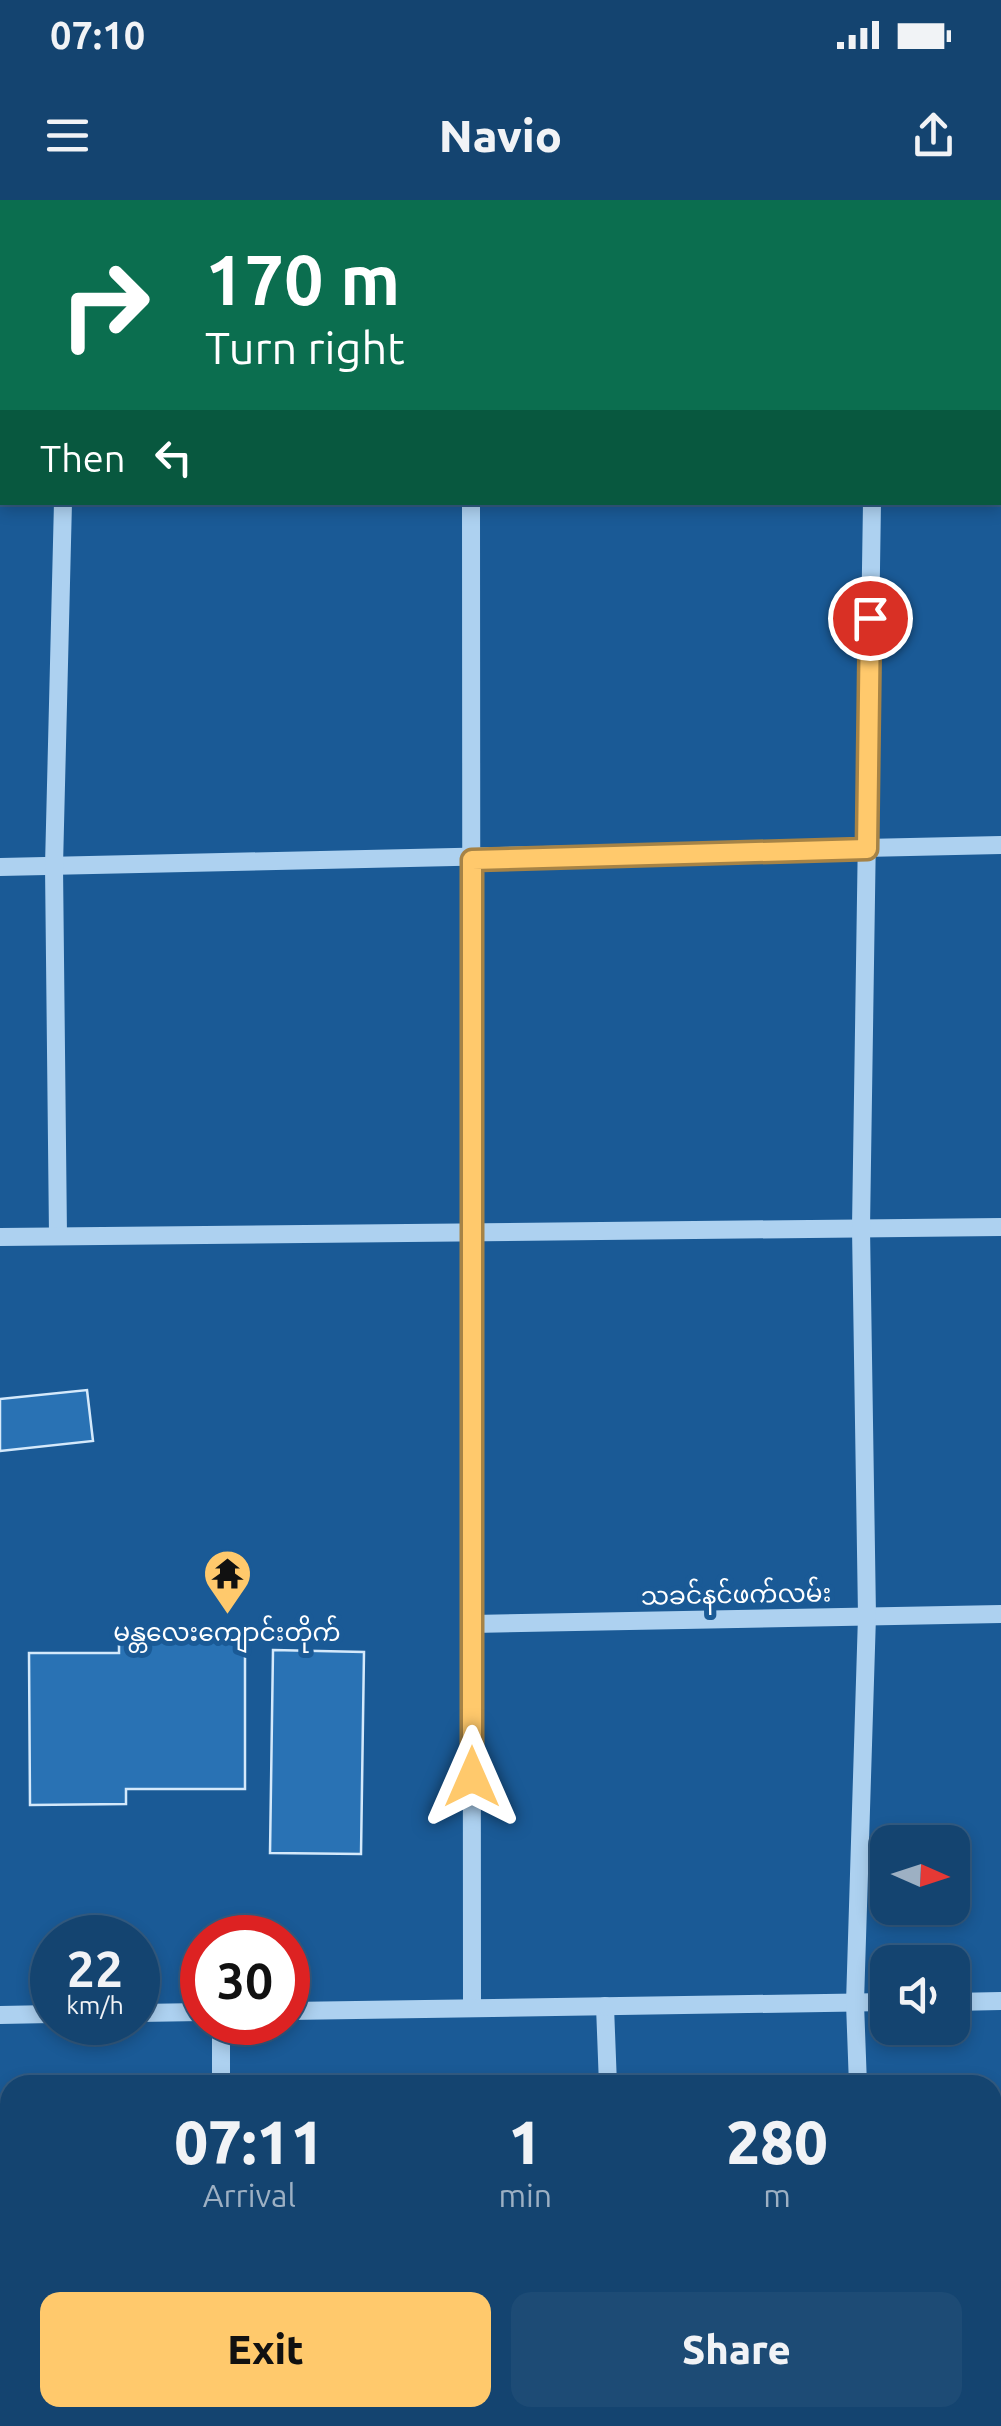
<!DOCTYPE html>
<html lang="en">
<head>
<meta charset="utf-8">
<style>
  body { margin:0; font-family:Ubuntu,"Noto Sans Myanmar",sans-serif; background:#1d4b75; color:#f1f3f6; height:100vh; display:flex; flex-direction:column; font-size:38px; white-space:nowrap }
  * { box-sizing:border-box; margin:0 }
  p { font-size:32px; color:#9db0c3 }
  .icon { flex:none; width:55px; height:55px; fill:none; stroke:currentColor; stroke-width:2; stroke-linecap:round; stroke-linejoin:round }
  .map { position:relative; flex:1; overflow:hidden }
  .drawer { position:absolute; left:0px; top:1875px; width:1002px; height:352px; display:flex; flex-direction:column; background:#144470; border-radius:30px 30px 0 0; box-shadow:0 5px 15px #0003,0 0 0 2px #335c83 }
  .drawer>* { flex:none }
  .hud { position:absolute; left:0px; top:0px; width:1002px; height:305px; box-shadow:0 5px 15px #0003,0 0 0 2px #335c83; background:#0b6e4f; color:#fff; overflow:hidden }
  .needle { width:65px; rotate:93deg }
  .controls { position:absolute; left:870px; top:1625px; display:grid; gap:20px }
  .controls a { display:grid; place-items:center; width:100px; height:100px; border-radius:20px; background:#144470; box-shadow:0 5px 15px #0003,0 0 0 2px #335c83; font-size:50px }
  .speed { position:absolute; left:30px; top:1715px; display:flex; gap:20px; font-size:50px; font-weight:700; text-align:center }
  .speed>* { display:grid; place-content:center; width:130px; height:130px; border-radius:50%; background:#144470; box-shadow:0 5px 15px #0003,0 0 0 2px #335c83; line-height:1 }
  .speed small { font-size:25px; font-weight:400 }
  .speed .limit { border:15px solid #d22; background:#fff; color:#111 }
  .pin { position:absolute; display:grid; place-items:center; width:85px; height:85px; color:#fff; margin:-42px; border:5px solid #fff; border-radius:50%; box-shadow:0 2px 10px #0007 }
  .me { position:absolute; width:110px; margin:-55px; rotate:0deg; stroke-linejoin:round; filter:drop-shadow(0 0 8px #0008) }
  .turn { display:flex; align-items:center; gap:35px; height:210px; padding:0 40px; font-size:45px }
  .turn .icon { width:130px; height:130px; stroke-width:2.5 }
  .turn b { display:block; font-size:70px; line-height:85px }
  .then { display:flex; align-items:center; height:95px; padding:0 40px; background:#0003; gap:20px; font-size:38px }
  .eta { display:flex; justify-content:space-evenly; align-items:center; height:170px; text-align:center }
  .eta b { font-size:60px; font-weight:800; line-height:70px }
  .primary-button { display:flex; gap:20px; margin-top:auto; padding:20px 40px }
  .primary-button a { flex:1; height:115px; border-radius:20px; background:#ffc96c; color:#111; font-size:40px; font-weight:800; line-height:115px; text-align:center }
  .primary-button a+a { background:#1d4b75; color:#f1f3f6 }
  .status { display:flex; justify-content:space-between; align-items:center; height:70px; padding:0 50px; background:#144470; direction:ltr }
  .status svg { height:28px; fill:currentColor }
  header { display:flex; justify-content:space-between; align-items:center; height:130px; padding:0 40px; background:#144470; font-size:45px; font-weight:800 }
  .map>svg:first-child { display:block }
  .building { fill:#2972b4; stroke:#d4e9fb; stroke-width:2.5 }
  .lines { fill:none; stroke-linecap:round; stroke-linejoin:round }
  .minor { stroke:#add1f0; stroke-width:18 }
  .route-casing { stroke:#a68346; stroke-width:25 }
  .route { stroke:#ffc96c; stroke-width:18 }
  .labels { text-anchor:middle; stroke-width:10; stroke-linejoin:round; paint-order:stroke }
  .street-label { font-size:25px; fill:#fff; stroke:#1a5a96 }
  .poi-label { font-size:25px; fill:#fff; stroke:#1a5a96 }
</style>
</head>
<body>
<div class="status"><b>07:10</b><svg viewBox="0 0 49 12"><path d="M0 12V9h3v3zM5 12V6h3v6zM10 12V3h3v9zM15 12V0h3v12zM26 1h20v11H26zM47 4h2v5h-2z"/></svg></div>
<header><svg class="icon" aria-label="menu" viewBox="0 0 24 24"><path d="M4 6h16M4 12h16M4 18h16"/></svg>Navio<svg class="icon" aria-label="share" viewBox="0 0 24 24"><path d="M12 15V3M7 8l5-5 5 5M5 13v7h14v-7"/></svg></header>
<div class="map">
<svg width="1001" height="2226" viewBox="0 0 1001 2226">
  <rect width="100%" height="100%" fill="#1a5a96"/>
  <g class="building">
    <polygon points="87,1190 93,1241 0,1251 0,1199"/>
    <polygon points="245,1438 245,1589 126,1589 126,1604 30,1605 29,1453 119,1453 119,1439"/>
    <polygon points="273,1450 364,1452 361,1654 270,1653"/>
    <polygon points="14,2218 191,2218 190,2226 14,2226"/>
  </g>
  <g class="lines">
    <g class="minor">
      <polyline points="261,0 261,2"/>
      <polyline points="296,0 296,2"/>
      <polyline points="1000,222 1001,222"/>
      <polyline points="0,237 2,237"/>
      <polyline points="1000,266 1001,266"/>
      <polyline points="0,284 2,284"/>
      <polyline points="471,302 472,1808"/>
      <polyline points="0,667 1001,645"/>
      <polyline points="58,1036 54,666 63,302"/>
      <polyline points="0,1037 1001,1027"/>
      <polyline points="472,1424 1001,1414"/>
      <polyline points="952,1802 1001,1801"/>
      <polyline points="605,1806 608,1885"/>
      <polyline points="288,1811 888,1802"/>
      <polyline points="138,1813 202,1812"/>
      <polyline points="0,1815 52,1814"/>
      <polyline points="221,1822 221,1885"/>
      <polyline points="858,1885 855,1803 867,1416 861,1028 872,302"/>
      <polyline points="223,2218 223,2226"/>
      <polyline points="624,2218 624,2226"/>
      <polyline points="869,2218 869,2226"/>
    </g>
  </g>
  <g class="lines">
    <defs>
      <polyline id="route" points="472,1577 472,660 867,649 870,418"/>
    </defs>
    <use href="#route" class="route-casing"/>
    <use href="#route" class="route"/>
  </g>
  <defs>
    <symbol id="temple-pin" viewBox="-11 -11 22 30"><path d="M0 17L-7.5 6A9.5 9.5 0 1 1 7.5 6Z" fill="#ffc96c" stroke="#1a5a96"/><path d="M0-6L5-2H3V0L6.5 2.5H4V6H1.5V3h-3V6H-4V2.5H-6.5L-3 0V-2H-5Z" fill="#111"/></symbol>
  </defs>
  <g fill-rule="evenodd">
    <use href="#temple-pin" x="200" y="1346" width="55" height="75"/>
  </g>
  <g class="labels">
    <g class="street-label">
      <text transform="translate(736 1394) rotate(-1)" y="9">သခင်နင်ဖက်လမ်း</text>
    </g>
    <g class="poi-label">
      <text x="227" y="1441">မန္တလေးကျောင်းတိုက်</text>
    </g>
  </g>
</svg>
<div class="controls">
<a><svg class="needle" viewBox="-14 -14 28 28"><path d="M0-13l5 13h-10z" fill="#e53935"/><path d="M0 13l5-13h-10z" fill="#9db0c3"/></svg></a>
<a><svg class="icon" aria-label="sound" viewBox="0 0 24 24"><path d="M4 9h4l5-4v14l-5-4H4zM17 9q2 3 0 6"/></svg></a>
</div>
<div class="speed"><div>22<small>km/h</small></div><div class="limit">30</div></div>
<div class="pin" style="left:870px;top:418px;background:#d93025"><svg class="icon" aria-label="arrive" viewBox="0 0 24 24"><path d="M6 21V4h12l-3 4 3 4H6"/></svg></div>
<svg class="me" style="left:472px;top:1577px" viewBox="-20 -20 40 40"><path d="M0-17L14 15 0 8-14 15z" fill="#ffc96c" stroke="#fff" stroke-width="4"/></svg>
<div class="hud">
<div class="turn"><svg class="icon" aria-label="right" viewBox="0 0 24 24"><path d="M7 20v-9h11M14 6l5 5-5 5"/></svg><div><b>170 m</b>Turn right</div></div>
<div class="then">Then<svg class="icon" aria-label="left" viewBox="0 0 24 24"><path d="M17 20v-9H6M10 6l-5 5 5 5"/></svg></div>
</div>
<section class="drawer">
<div class="eta">
<div><b>07:11</b><p>Arrival</p></div>
<div><b>1</b><p>min</p></div>
<div><b>280</b><p>m</p></div>
</div>
<div class="primary-button"><a>Exit</a><a>Share</a></div>
</section>
</div>
</body>
</html>
